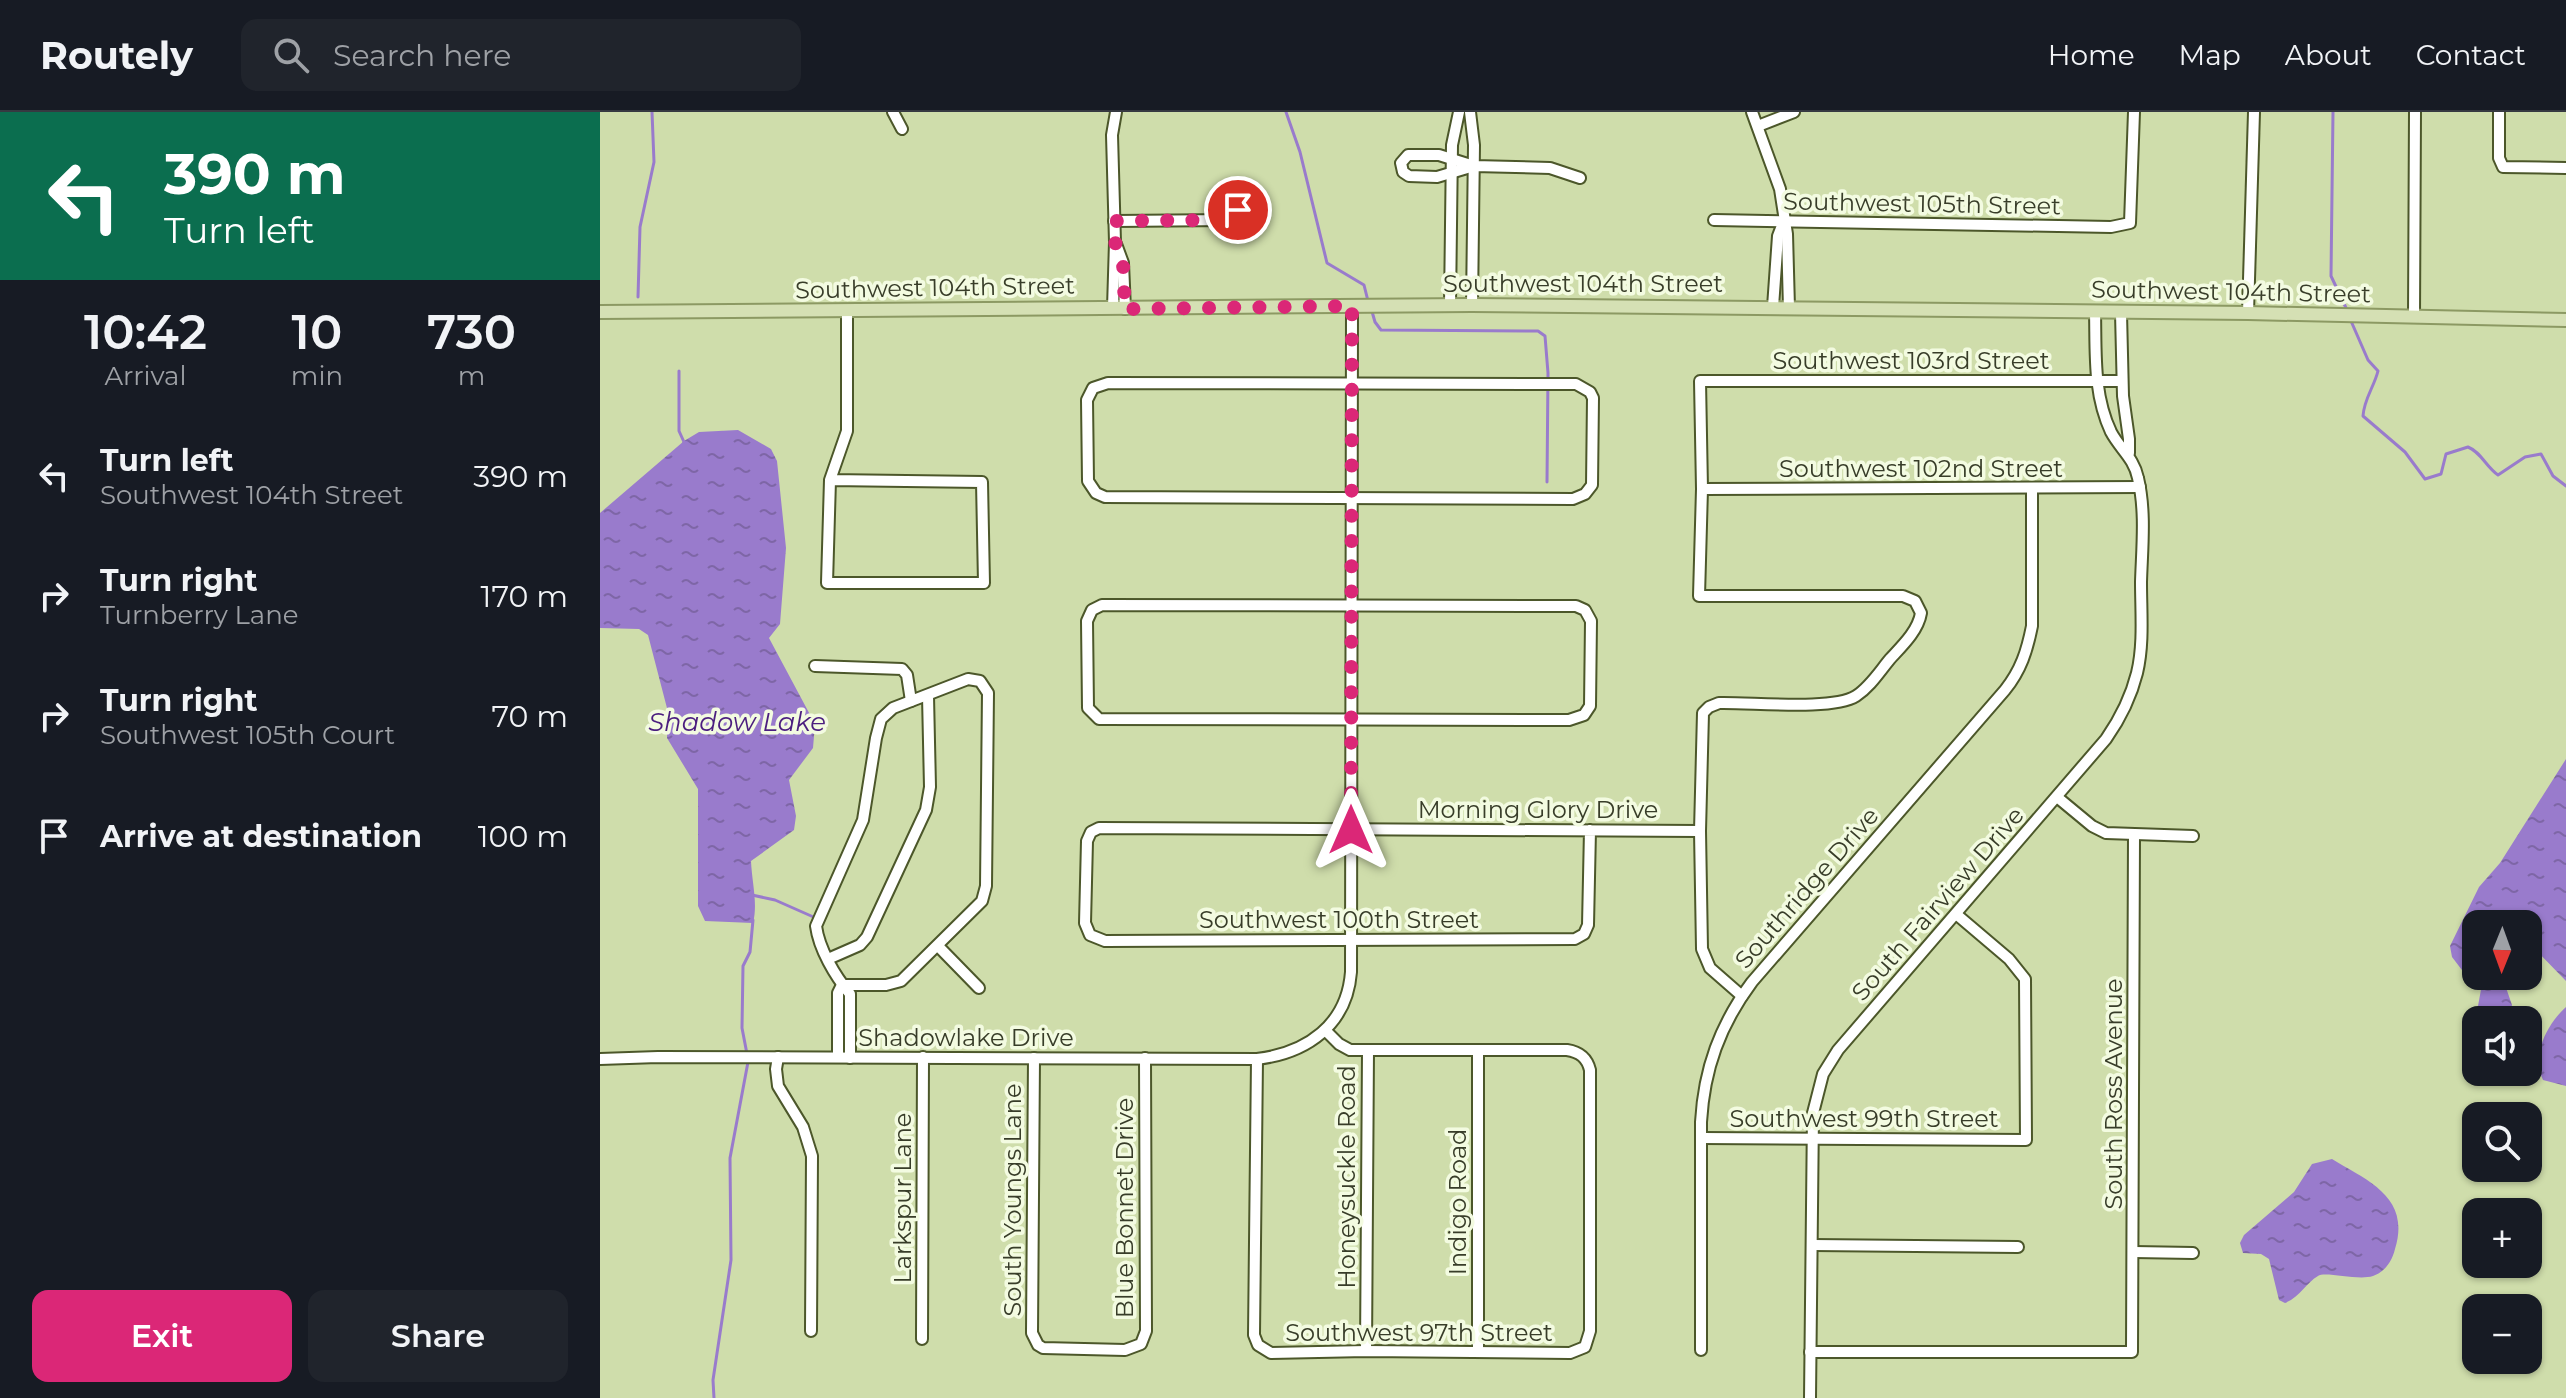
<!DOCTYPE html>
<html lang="en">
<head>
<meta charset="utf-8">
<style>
  body { margin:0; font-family:Montserrat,sans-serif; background:#20242c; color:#f1f3f6; height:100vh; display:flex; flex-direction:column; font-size:30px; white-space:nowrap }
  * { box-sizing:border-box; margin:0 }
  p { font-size:26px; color:#9ea1a6 }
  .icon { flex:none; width:44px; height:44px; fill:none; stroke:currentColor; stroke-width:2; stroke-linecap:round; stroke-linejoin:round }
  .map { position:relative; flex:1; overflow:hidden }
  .panel { display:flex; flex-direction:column; background:#171b24; width:600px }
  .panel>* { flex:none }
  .hud { background:#0b6e4f; color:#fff; overflow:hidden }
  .needle { width:52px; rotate:181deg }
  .buttons { position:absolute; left:1862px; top:798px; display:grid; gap:16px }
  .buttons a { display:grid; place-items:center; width:80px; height:80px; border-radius:16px; background:#171b24; box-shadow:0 2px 6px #0004; font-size:40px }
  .pin { position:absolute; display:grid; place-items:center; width:68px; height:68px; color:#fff; margin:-34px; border:4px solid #fff; border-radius:50%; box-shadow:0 2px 8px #0007 }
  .me { position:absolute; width:88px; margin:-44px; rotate:0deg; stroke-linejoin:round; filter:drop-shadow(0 0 6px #0008) }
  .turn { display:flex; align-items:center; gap:28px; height:168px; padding:0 32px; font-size:36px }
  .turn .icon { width:104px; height:104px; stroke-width:2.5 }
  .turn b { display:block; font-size:56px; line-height:68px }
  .eta { display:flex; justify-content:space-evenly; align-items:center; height:136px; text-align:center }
  .eta b { font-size:48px; font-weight:600; line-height:56px }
  .action { display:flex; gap:16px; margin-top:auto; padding:16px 32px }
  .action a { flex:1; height:92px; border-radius:16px; background:#db2777; color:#fff; font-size:32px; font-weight:600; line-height:92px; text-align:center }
  .action a+a { background:#20242c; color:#f1f3f6 }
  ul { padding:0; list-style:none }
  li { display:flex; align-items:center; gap:24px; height:120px; padding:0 32px }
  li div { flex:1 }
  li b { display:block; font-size:30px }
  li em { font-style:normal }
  header { display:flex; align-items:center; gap:48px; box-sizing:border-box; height:112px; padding:0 40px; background:#171b24; border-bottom:2px solid #363941 }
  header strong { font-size:38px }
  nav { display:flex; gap:44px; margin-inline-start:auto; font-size:28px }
  .search { width:560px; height:72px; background:#20242c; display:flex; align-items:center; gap:20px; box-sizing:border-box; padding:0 28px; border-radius:16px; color:#9ea1a6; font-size:30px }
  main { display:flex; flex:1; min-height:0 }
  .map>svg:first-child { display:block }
  .water { fill:url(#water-ripples) }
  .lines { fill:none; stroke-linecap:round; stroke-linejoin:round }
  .stream { stroke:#997bcc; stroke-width:3 }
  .minor-casing { stroke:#4c572a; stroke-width:14 }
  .major-casing { stroke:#8c9963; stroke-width:16 }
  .minor { stroke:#fff; stroke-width:10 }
  .major { stroke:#d5e0b4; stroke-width:12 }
  .route { stroke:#db2777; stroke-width:14; stroke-dasharray:0 25.2 }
  .labels { text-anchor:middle; stroke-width:7; stroke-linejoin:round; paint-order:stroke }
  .street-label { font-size:24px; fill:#383d29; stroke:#f3fbe1 }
  .water-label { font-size:26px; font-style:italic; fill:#4b1e7f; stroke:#f3fbe1 }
</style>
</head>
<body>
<header>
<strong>Routely</strong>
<div class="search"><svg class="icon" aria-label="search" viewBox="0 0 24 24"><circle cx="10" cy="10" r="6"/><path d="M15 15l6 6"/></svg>Search here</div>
<nav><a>Home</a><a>Map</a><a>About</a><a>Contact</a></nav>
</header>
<main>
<section class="panel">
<div class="hud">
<div class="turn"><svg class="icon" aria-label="left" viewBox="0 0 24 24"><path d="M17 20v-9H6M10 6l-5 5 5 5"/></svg><div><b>390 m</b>Turn left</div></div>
</div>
<div class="eta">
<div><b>10:42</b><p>Arrival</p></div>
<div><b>10</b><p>min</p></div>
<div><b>730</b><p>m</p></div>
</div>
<ul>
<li><svg class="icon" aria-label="left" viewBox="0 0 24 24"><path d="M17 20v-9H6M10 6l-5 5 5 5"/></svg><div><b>Turn left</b><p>Southwest 104th Street</p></div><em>390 m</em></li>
<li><svg class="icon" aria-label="right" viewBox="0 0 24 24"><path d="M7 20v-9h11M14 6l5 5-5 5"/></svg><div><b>Turn right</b><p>Turnberry Lane</p></div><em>170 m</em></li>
<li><svg class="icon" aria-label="right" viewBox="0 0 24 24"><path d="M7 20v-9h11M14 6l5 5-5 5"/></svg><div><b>Turn right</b><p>Southwest 105th Court</p></div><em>70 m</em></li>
<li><svg class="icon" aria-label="arrive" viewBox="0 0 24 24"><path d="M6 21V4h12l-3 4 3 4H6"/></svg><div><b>Arrive at destination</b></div><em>100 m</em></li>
</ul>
<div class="action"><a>Exit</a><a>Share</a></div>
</section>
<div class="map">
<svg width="1966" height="1286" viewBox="0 0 1966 1286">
  <defs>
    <pattern id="water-ripples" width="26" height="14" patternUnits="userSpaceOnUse" patternTransform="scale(2)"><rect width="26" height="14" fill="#997bcc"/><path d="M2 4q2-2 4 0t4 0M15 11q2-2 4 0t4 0" fill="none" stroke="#7e66a6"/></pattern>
  </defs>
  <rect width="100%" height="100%" fill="#cfddab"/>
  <g class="water">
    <path d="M 138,318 L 171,337 L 177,349 L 186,436 L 180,512 L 169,526 L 215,612 L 213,636 L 189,668 L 196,704 L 194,718 L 151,749 C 152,771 158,791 153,811 L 105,809 L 98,794 L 98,677 L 67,626 L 68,600 L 48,523 L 39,517 L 0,516 L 0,401 L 84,329 L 99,320 Z"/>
    <polygon points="1966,647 1966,869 1934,836 1928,836 1928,812 1876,812 1876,864 1902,864 1912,893 1908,908 1880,908 1878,894 1882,872 1865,862 1852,845 1850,834 1879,775 1900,751"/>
    <path d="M 1966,895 L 1966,974 L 1943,968 C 1931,943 1947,912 1966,895 Z"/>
    <path d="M 1732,1047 C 1768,1069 1811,1085 1795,1137 C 1792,1149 1785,1160 1773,1164 C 1758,1169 1725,1159 1718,1164 C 1706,1171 1700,1185 1685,1191 L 1679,1188 L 1669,1147 L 1661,1142 L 1643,1141 L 1640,1131 L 1644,1123 L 1694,1080 L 1712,1052 Z"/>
  </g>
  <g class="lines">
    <g class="stream">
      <polyline points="686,0 700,40 727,151 764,173 768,189"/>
      <polyline points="1733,0 1731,164 1747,198"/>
      <polyline points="38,185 40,115 54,50 52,0"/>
      <polyline points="771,196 775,210 781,218 938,219 945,224 948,261 947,370"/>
      <path d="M 1751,209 L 1768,248 L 1778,259 C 1774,275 1764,287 1763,304 L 1805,340 L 1825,367 L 1841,362 L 1846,342 L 1868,335 C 1881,340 1886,355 1898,363 L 1925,345 L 1941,342 L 1953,364 L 1966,374"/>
      <polyline points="79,259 79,319 84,330"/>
      <polyline points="152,783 175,788 218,807"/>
      <polyline points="147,942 142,916 143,854 150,840 153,808"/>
      <polyline points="114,1286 113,1268 131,1148 130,1046 148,950"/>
    </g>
    <defs>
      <g id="minor">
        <polyline points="293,0 302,17"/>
        <polyline points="870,0 874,33 872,193"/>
        <polyline points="1152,0 1180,77 1187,122 1189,196"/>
        <polyline points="1899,0 1899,46 1903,55 1966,56"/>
        <polyline points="1158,14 1194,0"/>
        <polyline points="874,54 839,43 808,43 801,51 803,60 809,64 837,65 874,54 950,56 980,66"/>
        <circle cx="642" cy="109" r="11"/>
        <polyline points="1114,108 1511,115 1530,111 1534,0"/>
        <polyline points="514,109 630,108"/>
        <polyline points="516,132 523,151 525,197"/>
        <polyline points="850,193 852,33 859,0"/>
        <polyline points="1173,195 1178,124 1183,111"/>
        <polyline points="513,196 515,130 512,23 516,0"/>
        <polyline points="1521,201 1523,284 1529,327 1529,341"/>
        <polyline points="1648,201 1654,0"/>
        <polyline points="1814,205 1815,0"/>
        <polygon points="508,271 976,272 990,280 993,286 992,373 985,382 973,387 505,385 496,381 488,369 487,288 493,276"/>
        <polyline points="230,368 382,370 384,471 227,471 230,368 247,319 247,199"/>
        <polyline points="1102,377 1540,375"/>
        <polygon points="502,493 976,494 985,498 991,509 990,594 984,603 969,608 499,607 488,596 487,509 492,498"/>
        <polyline points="215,554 302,557 307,563 311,589"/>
        <polyline points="1457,685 1492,714 1506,721 1593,724"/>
        <polyline points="990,718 988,813 984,822 975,827 505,829 490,823 485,811 487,729 491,720 499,716 1100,719"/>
        <polyline points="338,834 379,876"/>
        <polyline points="228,847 260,833 267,825 326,698 330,675 328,584"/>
        <path d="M 242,873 L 286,873 L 301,869 L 382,789 L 386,774 L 388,581 L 380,569 L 368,567 L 293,596 L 281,607 L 276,626 L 263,708 L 216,814 C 219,837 235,864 250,882 L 250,946"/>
        <path d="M 1142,884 L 1110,856 L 1102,837 L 1100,719 L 1103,601 L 1109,595 L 1119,591 C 1151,590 1232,599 1256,584 C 1270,575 1280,559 1290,547 C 1302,534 1318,519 1321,501 L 1315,489 L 1303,484 L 1099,484 L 1102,377 L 1100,269 L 1522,269"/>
        <polyline points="178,945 176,957 178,974 203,1015 212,1044 211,1219"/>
        <polyline points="238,945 238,881 242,873"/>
        <polyline points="434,946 432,1221 438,1233 443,1236 525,1238 541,1232 546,1219 545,946"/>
        <path d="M 0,947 L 58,945 L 657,947 C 707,941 747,913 751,860 L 752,194"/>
        <path d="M 657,947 L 654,1223 L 658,1233 L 671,1241 L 766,1239 L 970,1241 L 985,1235 L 990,1219 L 990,958 C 987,946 980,940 967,938 L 750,938 L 739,932 L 726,919"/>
        <polyline points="1102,1026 1426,1028 1425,867 1409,847 1356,802"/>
        <polyline points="1213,1133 1418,1135"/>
        <polyline points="1534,1140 1593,1141"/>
        <polyline points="322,1227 323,945"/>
        <path d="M 1101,1238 L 1101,1010 C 1104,957 1120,913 1152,870 L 1405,578 C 1421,558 1427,539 1432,514 L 1432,377"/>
        <polyline points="766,1239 768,939"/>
        <polyline points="878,1240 878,939"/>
        <polyline points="1210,1240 1532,1240 1534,723"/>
        <path d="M 1210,1286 L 1213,1001 L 1223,962 L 1238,938 L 1506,627 C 1520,607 1531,585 1537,561 C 1544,532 1541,500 1541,470 C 1542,436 1546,400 1538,366 C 1534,346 1520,337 1511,320 C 1493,282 1496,241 1495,200"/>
      </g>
      <polyline id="major" points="0,200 872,193 1648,201 1966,208"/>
    </defs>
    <use href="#minor" class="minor-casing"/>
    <use href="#major" class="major-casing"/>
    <use href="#minor" class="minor"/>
    <use href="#major" class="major"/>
  </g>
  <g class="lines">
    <polyline class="route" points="638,98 630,108 514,109 515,130 523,151 525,197 752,194 751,718"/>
  </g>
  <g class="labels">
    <g class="street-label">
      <text transform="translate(1322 92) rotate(1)" y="8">Southwest 105th Street</text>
      <text x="983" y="180">Southwest 104th Street</text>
      <text transform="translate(335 176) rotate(-1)" y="8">Southwest 104th Street</text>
      <text transform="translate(1631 180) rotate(1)" y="8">Southwest 104th Street</text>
      <text x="1311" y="257">Southwest 103rd Street</text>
      <text x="1321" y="365">Southwest 102nd Street</text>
      <text x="938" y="706">Morning Glory Drive</text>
      <text transform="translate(1207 776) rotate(-49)" y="8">Southridge Drive</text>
      <text transform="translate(1338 792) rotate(-49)" y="8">South Fairview Drive</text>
      <text x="739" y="816">Southwest 100th Street</text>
      <text x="366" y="934">Shadowlake Drive</text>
      <text transform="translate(1514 982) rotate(-90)" y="8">South Ross Avenue</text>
      <text x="1264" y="1015">Southwest 99th Street</text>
      <text transform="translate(747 1065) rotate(-90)" y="8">Honeysuckle Road</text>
      <text transform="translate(303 1086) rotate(-90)" y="8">Larkspur Lane</text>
      <text transform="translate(413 1088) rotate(-90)" y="8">South Youngs Lane</text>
      <text transform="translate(858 1090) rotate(-90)" y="8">Indigo Road</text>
      <text transform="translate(525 1096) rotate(-90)" y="8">Blue Bonnet Drive</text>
      <text x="819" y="1229">Southwest 97th Street</text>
    </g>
    <g class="water-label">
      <text x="137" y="619">Shadow Lake</text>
    </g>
  </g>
</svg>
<div class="buttons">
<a><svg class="needle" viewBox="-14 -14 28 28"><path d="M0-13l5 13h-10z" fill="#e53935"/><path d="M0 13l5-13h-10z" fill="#9ea1a6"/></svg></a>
<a><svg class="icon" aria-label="sound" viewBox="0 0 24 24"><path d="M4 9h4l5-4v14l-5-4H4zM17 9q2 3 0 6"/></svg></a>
<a><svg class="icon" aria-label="search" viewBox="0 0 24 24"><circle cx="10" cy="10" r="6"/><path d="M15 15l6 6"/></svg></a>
<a>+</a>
<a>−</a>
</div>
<div class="pin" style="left:638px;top:98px;background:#d93025"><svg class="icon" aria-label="arrive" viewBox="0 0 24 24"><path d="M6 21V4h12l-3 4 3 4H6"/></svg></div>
<svg class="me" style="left:751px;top:718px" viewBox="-20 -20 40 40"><path d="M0-17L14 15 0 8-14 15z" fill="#db2777" stroke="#fff" stroke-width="4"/></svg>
</div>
</main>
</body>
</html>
